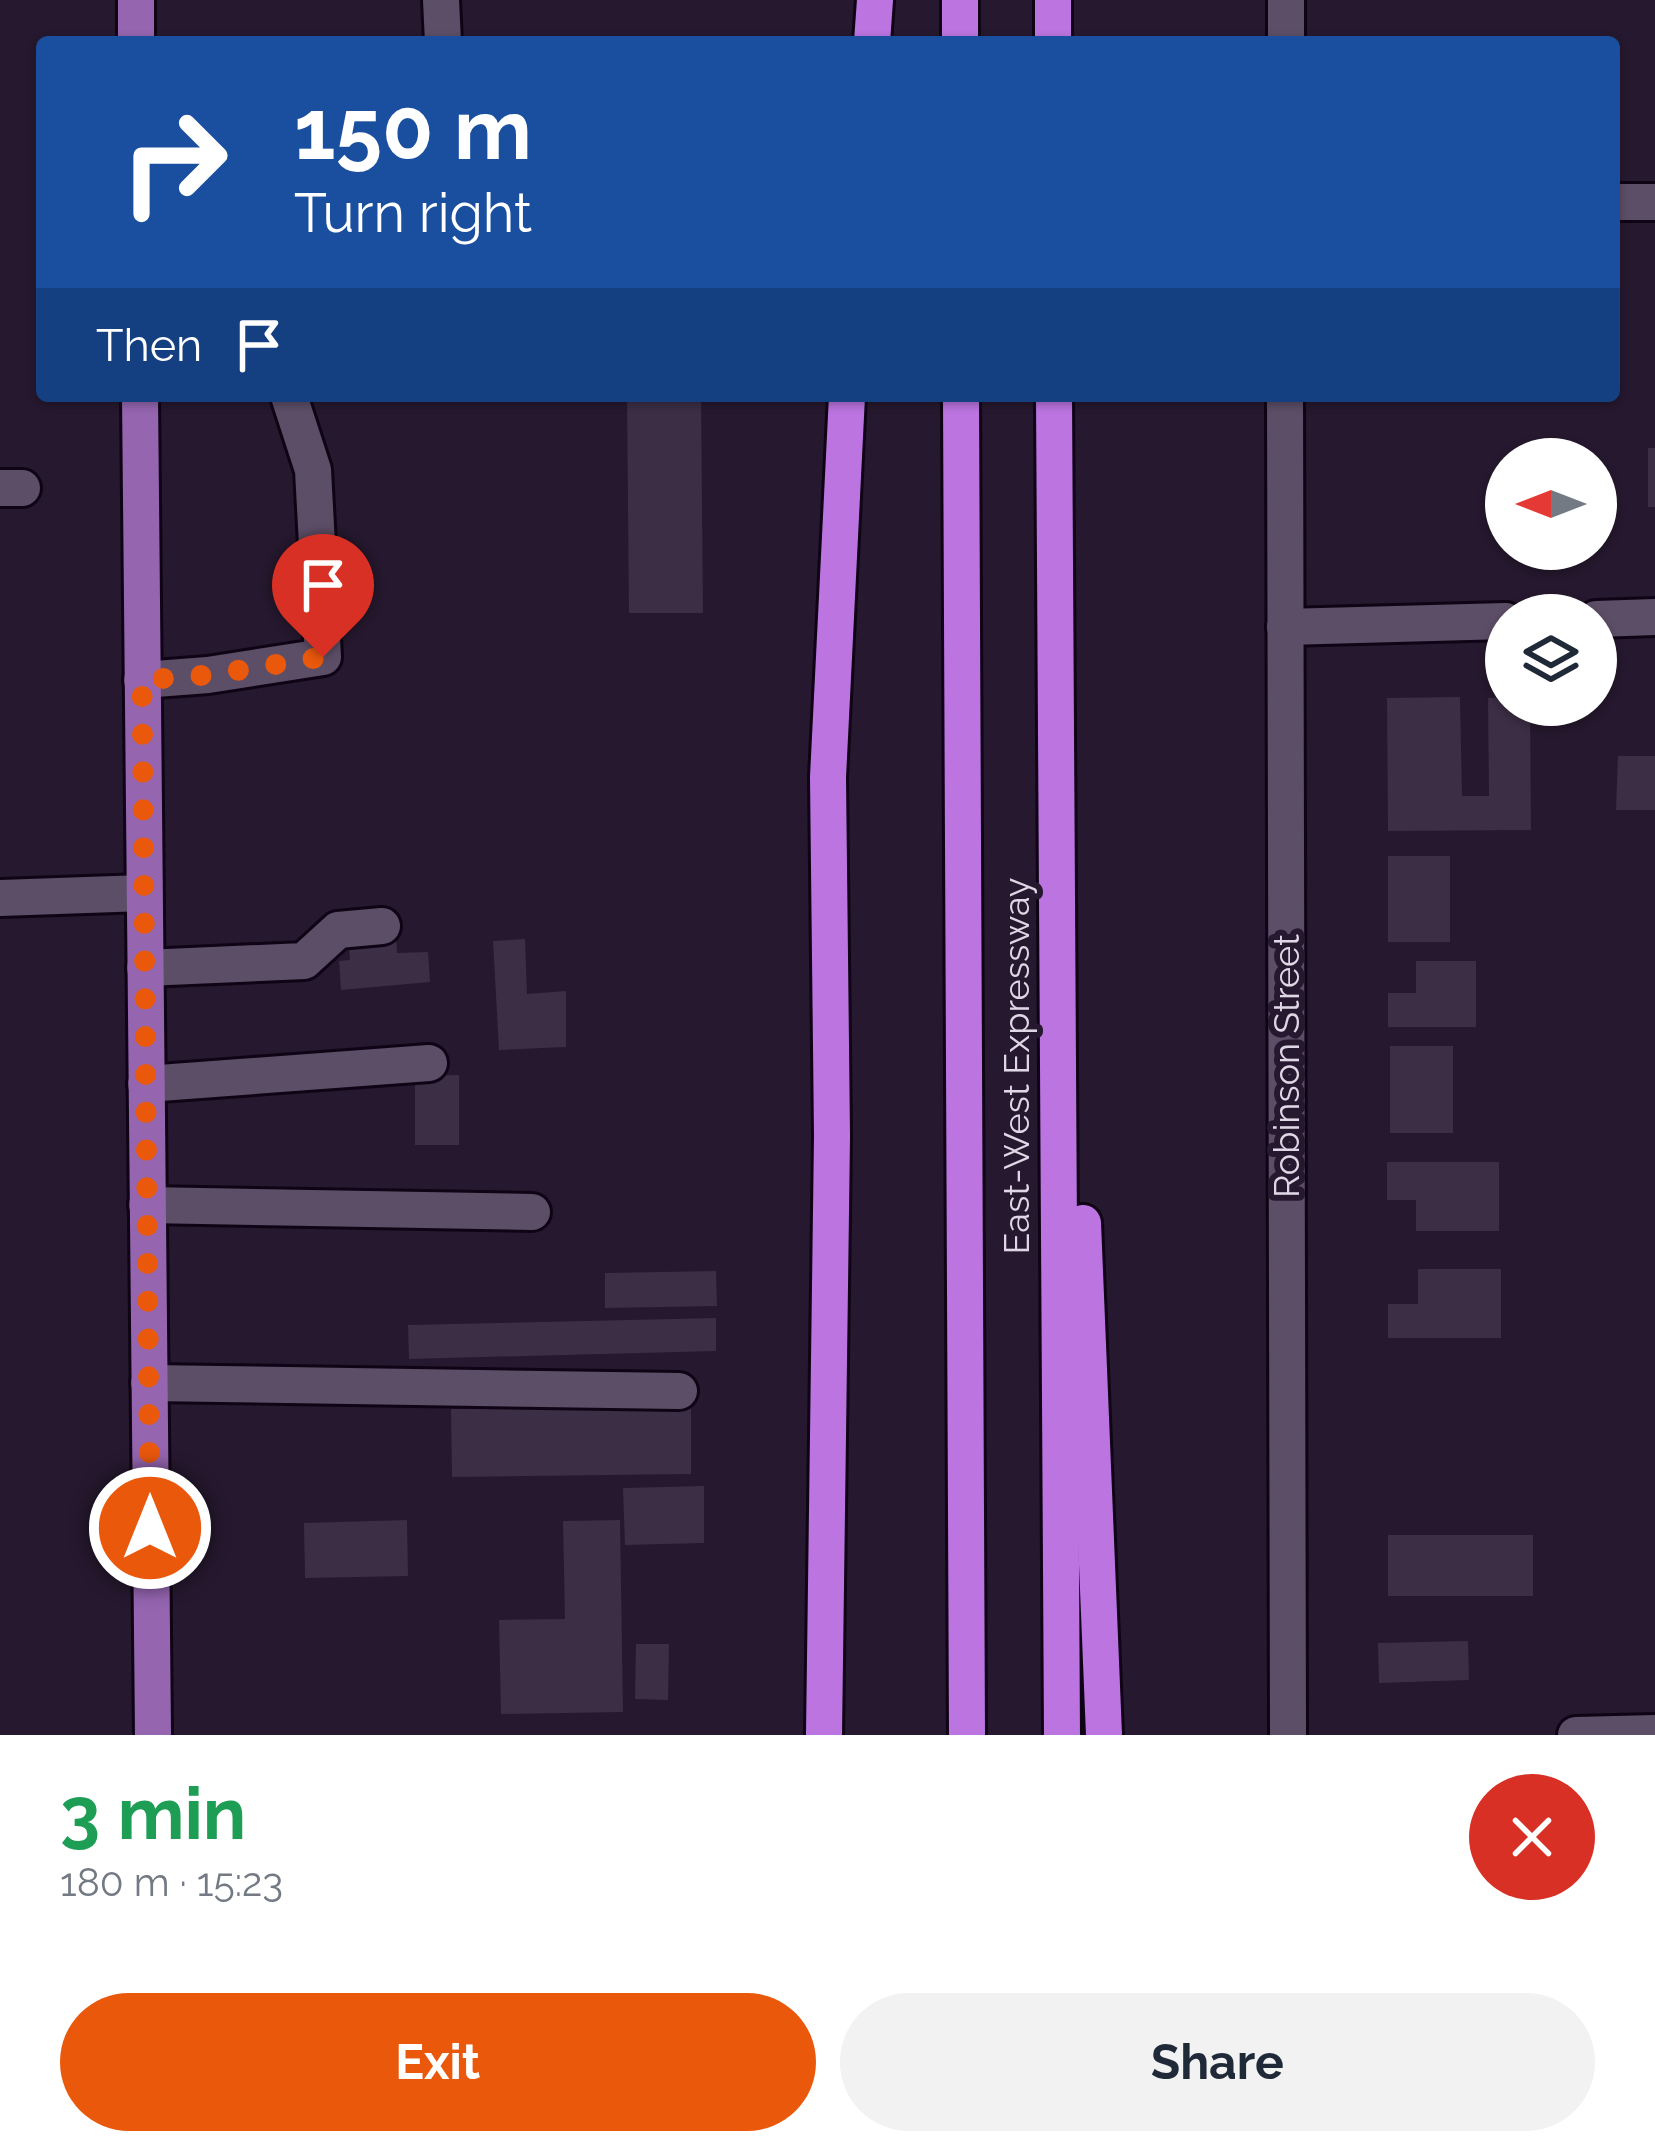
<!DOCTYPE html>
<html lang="en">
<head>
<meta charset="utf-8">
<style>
  body { margin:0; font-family:Raleway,sans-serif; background:#f2f2f3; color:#1f2937; height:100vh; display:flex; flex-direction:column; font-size:45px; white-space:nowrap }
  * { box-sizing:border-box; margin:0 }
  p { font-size:39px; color:#747a83 }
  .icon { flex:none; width:66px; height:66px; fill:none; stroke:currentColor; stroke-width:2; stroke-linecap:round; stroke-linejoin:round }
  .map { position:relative; height:1735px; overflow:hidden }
  .panel { display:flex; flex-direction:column; background:#fff; flex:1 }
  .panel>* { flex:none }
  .hud { position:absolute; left:36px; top:36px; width:1584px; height:366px; border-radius:12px; box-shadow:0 3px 9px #0004; background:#1a4fa0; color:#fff; overflow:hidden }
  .needle { width:78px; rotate:270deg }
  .controls { position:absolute; left:1485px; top:438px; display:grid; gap:24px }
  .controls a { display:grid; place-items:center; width:132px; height:132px; border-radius:50%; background:#fff; box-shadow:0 3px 9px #0004; font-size:60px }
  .pin { position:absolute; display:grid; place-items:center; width:102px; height:102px; color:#fff; margin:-123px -51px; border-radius:50% 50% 50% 0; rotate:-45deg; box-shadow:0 0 12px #0007 }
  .pin .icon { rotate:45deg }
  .me { position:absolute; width:132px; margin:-66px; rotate:0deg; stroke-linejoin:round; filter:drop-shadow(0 0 9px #0008) }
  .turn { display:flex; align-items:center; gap:42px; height:252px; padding:0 60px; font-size:54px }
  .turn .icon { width:156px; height:156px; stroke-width:2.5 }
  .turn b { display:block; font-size:84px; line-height:102px }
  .then { display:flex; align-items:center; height:114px; padding:0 60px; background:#0003; gap:24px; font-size:45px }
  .round { display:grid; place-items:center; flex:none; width:126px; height:126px; border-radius:63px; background:#f2f2f3 }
  .summary { display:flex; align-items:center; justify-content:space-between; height:204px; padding:0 60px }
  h1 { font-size:72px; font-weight:700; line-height:90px; color:#1e9e55 }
  .action { display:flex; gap:24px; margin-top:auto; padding:24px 60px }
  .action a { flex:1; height:138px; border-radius:72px; background:#ea580c; color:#fff; font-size:48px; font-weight:700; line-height:138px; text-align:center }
  .action a+a { background:#f2f2f3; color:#1f2937 }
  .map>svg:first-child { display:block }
  .building { fill:#3c2e45 }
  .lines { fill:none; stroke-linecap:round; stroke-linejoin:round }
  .minor-casing { stroke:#0f0415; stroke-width:42 }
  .major-casing { stroke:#0f0415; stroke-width:42 }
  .highway-casing { stroke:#0f0415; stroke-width:42 }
  .minor { stroke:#5d4e67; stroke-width:36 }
  .major { stroke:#9565b0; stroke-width:36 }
  .highway { stroke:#bb74e0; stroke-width:36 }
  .route { stroke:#ea580c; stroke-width:21; stroke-dasharray:0 37.8 }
  .labels { text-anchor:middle; stroke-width:12; stroke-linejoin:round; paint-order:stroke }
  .street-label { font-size:36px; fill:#e0d7e6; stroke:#26182e }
</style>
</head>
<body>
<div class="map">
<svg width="1655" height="1735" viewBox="0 0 1655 1735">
  <rect width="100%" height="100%" fill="#26182e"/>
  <g class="building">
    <polygon points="627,396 701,396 703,613 629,613"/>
    <rect x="1648" y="448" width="7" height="59"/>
    <polygon points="1460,697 1462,796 1489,796 1488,698 1506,697 1506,705 1530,705 1531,830 1388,831 1387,698"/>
    <polygon points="1618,756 1655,756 1655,810 1616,810"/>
    <rect x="1388" y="856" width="62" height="86"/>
    <polygon points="396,932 397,953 428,952 430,982 341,990 339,961 350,960 348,935"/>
    <polygon points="525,939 527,994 566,991 566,1047 499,1050 493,941"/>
    <polygon points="1416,961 1476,961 1476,1027 1388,1027 1388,993 1416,993"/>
    <rect x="1390" y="1046" width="63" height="87"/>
    <polygon points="459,1075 459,1145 415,1145 415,1076"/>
    <polygon points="1387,1162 1499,1162 1499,1231 1416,1231 1416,1200 1387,1200"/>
    <polygon points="1418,1269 1501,1269 1501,1338 1388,1338 1388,1304 1418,1304"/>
    <polygon points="716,1271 717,1306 605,1308 605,1273"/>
    <polygon points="716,1318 716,1351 409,1359 408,1325"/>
    <polygon points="691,1407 691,1474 452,1477 451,1409"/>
    <polygon points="704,1486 704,1543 625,1545 623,1488"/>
    <polygon points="407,1520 408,1576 305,1578 304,1523"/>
    <polygon points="620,1520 623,1712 501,1714 499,1620 565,1619 563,1521"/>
    <rect x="1388" y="1535" width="145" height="61"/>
    <polygon points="1468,1641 1469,1680 1379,1683 1378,1643"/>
    <polygon points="636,1644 669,1644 668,1700 635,1699"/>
  </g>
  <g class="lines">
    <defs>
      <g id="minor">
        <polyline points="441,0 443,42"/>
        <polyline points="1286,42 1286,0"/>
        <polyline points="1614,202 1655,202"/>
        <polyline points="1285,396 1288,1735"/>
        <polyline points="0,488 22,488"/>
        <polyline points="1596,619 1655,617"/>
        <polyline points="1285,627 1506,621"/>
        <polyline points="142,680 208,675 323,657 313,470 289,396"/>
        <polyline points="0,898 144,893"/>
        <polyline points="145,968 304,961 338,930 382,926"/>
        <polyline points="146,1084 429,1063"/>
        <polyline points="147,1205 532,1212"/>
        <polyline points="149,1383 679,1391"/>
        <polyline points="1576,1735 1655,1733"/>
      </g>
      <g id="major">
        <polyline points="136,0 136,42"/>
        <polyline points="140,396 153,1735"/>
      </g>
      <g id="highway">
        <polyline points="960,0 960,42"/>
        <polyline points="1053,0 1053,42"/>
        <polyline points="872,42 875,0"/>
        <polyline points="961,396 967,1735"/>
        <polyline points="1054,396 1062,1735"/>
        <polyline points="1083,1223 1104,1735"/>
        <polyline points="824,1735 832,1136 828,777 847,396"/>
      </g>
    </defs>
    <use href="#minor" class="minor-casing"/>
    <use href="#major" class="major-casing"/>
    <use href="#highway" class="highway-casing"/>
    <use href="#minor" class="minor"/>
    <use href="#major" class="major"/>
    <use href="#highway" class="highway"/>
  </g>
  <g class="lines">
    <polyline class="route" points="150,1528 142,680 208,675 323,657"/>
  </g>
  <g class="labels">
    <g class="street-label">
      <text transform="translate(1016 1066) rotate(-90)" y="13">East-West Expressway</text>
      <text transform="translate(1286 1066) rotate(-90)" y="13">Robinson Street</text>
    </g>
  </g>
</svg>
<div class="controls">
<a><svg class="needle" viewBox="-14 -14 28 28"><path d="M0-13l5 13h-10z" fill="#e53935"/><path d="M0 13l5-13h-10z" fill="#747a83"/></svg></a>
<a><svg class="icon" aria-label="layers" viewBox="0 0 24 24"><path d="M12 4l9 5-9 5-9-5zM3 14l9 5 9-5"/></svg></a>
</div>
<div class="pin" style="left:323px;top:657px;background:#d93025"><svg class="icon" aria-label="arrive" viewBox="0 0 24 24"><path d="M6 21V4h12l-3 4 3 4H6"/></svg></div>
<svg class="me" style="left:150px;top:1528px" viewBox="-20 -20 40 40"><circle r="17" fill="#ea580c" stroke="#fff" stroke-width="3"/><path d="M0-11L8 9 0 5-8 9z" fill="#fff"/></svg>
<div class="hud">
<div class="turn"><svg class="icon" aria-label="right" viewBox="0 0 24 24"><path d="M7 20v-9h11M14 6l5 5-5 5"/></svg><div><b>150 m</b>Turn right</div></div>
<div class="then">Then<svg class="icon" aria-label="arrive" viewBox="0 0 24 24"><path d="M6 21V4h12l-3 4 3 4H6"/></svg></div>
</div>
</div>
<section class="panel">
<div class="summary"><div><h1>3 min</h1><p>180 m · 15:23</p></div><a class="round" style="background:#d93025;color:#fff"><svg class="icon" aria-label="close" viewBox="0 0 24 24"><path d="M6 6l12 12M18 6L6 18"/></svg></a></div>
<div class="action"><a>Exit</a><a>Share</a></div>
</section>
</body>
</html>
